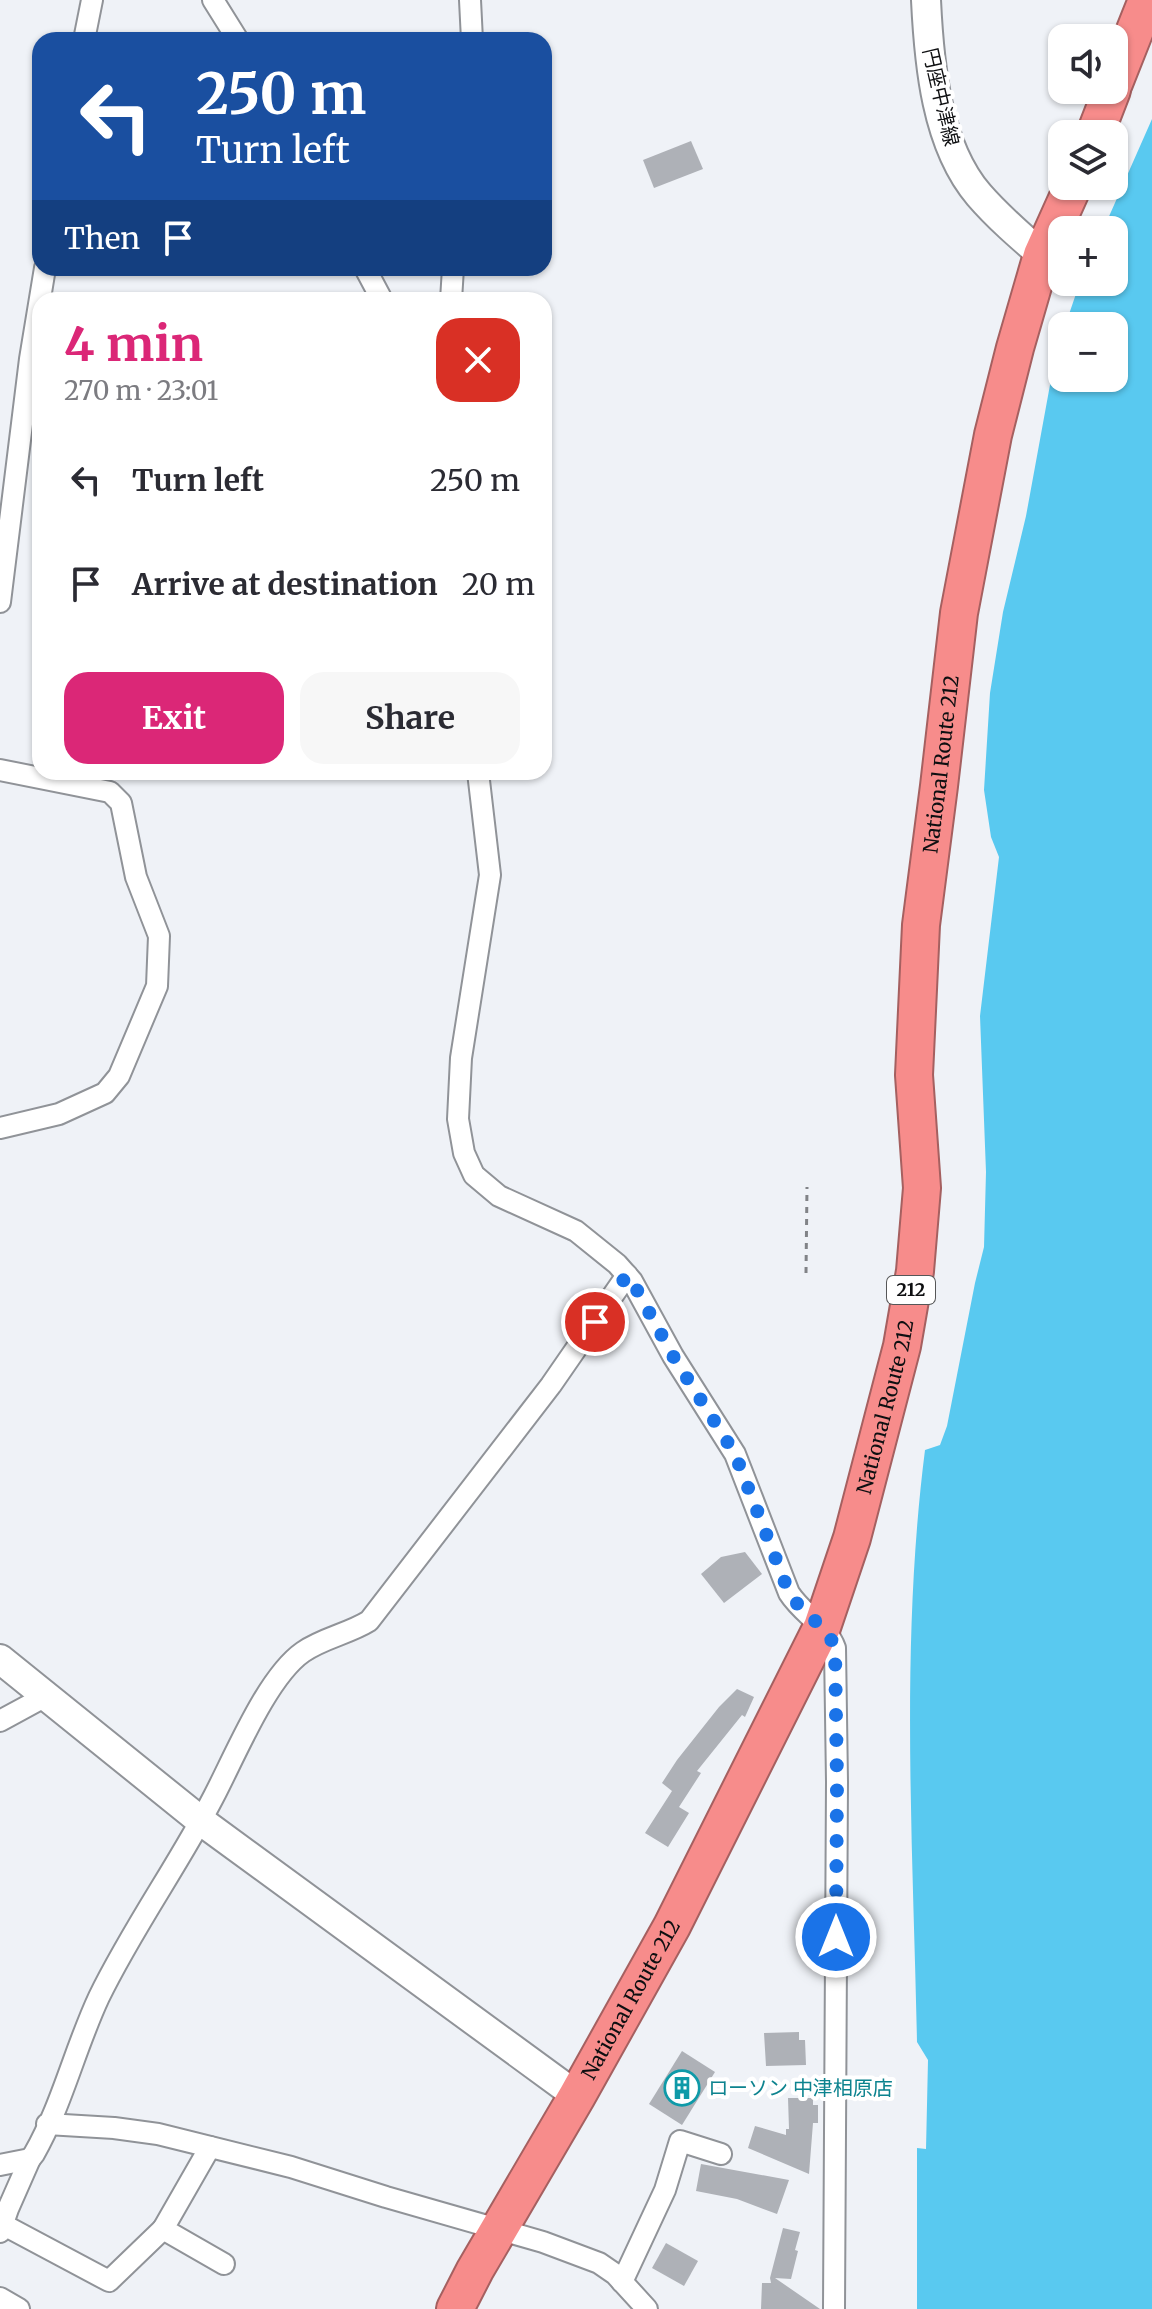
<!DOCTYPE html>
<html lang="en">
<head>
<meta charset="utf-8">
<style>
  body { margin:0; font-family:Merriweather,"Noto Sans JP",serif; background:#f7f7f7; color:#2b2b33; height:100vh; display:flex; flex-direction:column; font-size:30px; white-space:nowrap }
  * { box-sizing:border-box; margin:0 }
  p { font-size:26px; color:#7c7c81 }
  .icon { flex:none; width:44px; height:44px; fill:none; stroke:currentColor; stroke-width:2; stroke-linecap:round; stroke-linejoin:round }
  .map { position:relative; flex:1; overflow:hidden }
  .side { position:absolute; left:32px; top:292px; width:520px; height:488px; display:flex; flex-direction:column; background:#fff; border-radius:24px; box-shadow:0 2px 6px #0004 }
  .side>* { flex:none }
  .hud { position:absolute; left:32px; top:32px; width:520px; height:244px; border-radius:24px; box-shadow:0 2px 6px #0004; background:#1a4fa0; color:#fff; overflow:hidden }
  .tools { position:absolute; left:1048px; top:24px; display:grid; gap:16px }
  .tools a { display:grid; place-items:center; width:80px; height:80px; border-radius:16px; background:#fff; box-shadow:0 2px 6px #0004; font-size:40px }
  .pin { position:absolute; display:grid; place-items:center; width:68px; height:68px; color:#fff; margin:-34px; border:4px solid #fff; border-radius:50%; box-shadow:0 2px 8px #0007 }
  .me { position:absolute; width:88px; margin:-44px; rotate:0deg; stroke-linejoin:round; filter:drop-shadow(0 0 6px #0008) }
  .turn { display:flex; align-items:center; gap:28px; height:168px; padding:0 32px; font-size:36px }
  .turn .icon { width:104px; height:104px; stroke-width:2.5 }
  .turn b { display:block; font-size:56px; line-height:68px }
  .then { display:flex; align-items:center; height:76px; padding:0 32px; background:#0003; gap:16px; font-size:30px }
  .round { display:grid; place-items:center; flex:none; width:84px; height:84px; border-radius:24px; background:#f7f7f7 }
  .headline { display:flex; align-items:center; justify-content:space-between; height:136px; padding:0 32px }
  h1 { font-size:48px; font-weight:700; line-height:60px; color:#db2777 }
  .cta { display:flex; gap:16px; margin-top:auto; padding:16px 32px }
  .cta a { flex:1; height:92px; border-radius:24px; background:#db2777; color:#fff; font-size:32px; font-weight:700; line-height:92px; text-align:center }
  .cta a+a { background:#f7f7f7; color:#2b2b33 }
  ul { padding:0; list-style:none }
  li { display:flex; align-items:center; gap:24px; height:104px; padding:0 32px }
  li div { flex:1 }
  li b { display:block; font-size:30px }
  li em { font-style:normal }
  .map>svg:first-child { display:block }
  .water { fill:#59c9f0 }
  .building { fill:#aeb1b7 }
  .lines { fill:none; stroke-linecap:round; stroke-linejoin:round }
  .street-casing { stroke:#909398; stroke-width:24 }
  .secondary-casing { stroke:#909398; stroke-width:32 }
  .highway-casing { stroke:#a56060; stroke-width:40 }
  .path { stroke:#818387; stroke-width:3; stroke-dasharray:6 6; stroke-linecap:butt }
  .street { stroke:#fff; stroke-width:20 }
  .secondary { stroke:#fff; stroke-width:28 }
  .highway { stroke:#f78c8b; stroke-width:36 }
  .route { stroke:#1a73e8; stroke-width:14; stroke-dasharray:0 25.2 }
  .labels { text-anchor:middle; stroke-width:8; stroke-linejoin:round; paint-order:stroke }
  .shield { fill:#fff; stroke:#565758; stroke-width:2 }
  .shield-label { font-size:18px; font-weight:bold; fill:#0e0f11 }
  .street-label { font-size:20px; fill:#0e0f11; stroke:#fff }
  .culture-label { font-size:20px; fill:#0d838f; stroke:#fff; text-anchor:start }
</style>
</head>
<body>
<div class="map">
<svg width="1152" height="2309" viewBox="0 0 1152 2309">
  <rect width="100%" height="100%" fill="#eff2f7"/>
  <path class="water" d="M 1152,119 L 1152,2309 L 917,2309 L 917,2148 L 926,2149 L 928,2060 L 917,2042 C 913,1845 900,1646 925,1450 L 940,1445 L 947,1426 L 975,1283 L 984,1247 L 986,1172 L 980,1016 L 999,857 L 991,837 L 984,790 L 990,693 L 1003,612 L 1026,516 L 1052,374 L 1062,332 L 1062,378 L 1114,378 L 1114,326 L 1065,326 L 1080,282 L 1114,282 L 1114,230 L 1103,230 Z"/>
  <g class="building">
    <polygon points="691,141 703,169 654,188 643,160"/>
    <polygon points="745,1552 762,1574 724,1603 701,1574 721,1557"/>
    <polygon points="737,1689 754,1697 745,1717 742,1715 697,1771 701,1773 679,1807 689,1813 668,1847 645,1833 672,1791 662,1783 677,1760 719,1707"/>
    <polygon points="799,2032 799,2040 805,2040 806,2065 766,2066 764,2033"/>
    <polygon points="682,2051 715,2072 682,2125 649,2104"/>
    <polygon points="788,2098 813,2098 813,2105 818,2105 818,2123 813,2123 809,2174 748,2148 755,2126 786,2135 786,2129 789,2129"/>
    <polygon points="701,2164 789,2180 777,2214 737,2199 696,2191"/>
    <polygon points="783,2228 800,2232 795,2250 798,2251 791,2279 775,2278 820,2309 761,2309 762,2283 771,2283 770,2278"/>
    <polygon points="666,2243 698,2261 684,2286 652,2268"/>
  </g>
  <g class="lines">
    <defs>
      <g id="street">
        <polyline points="213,0 238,40"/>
        <polyline points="470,0 472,40"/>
        <polyline points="84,40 92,0"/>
        <polyline points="365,268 382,300"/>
        <polyline points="451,300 453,268"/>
        <polyline points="0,602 30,359 45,268"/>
        <polyline points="0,770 110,792 121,803 136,877 159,936 157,986 119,1076 105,1093 59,1114 0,1128"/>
        <path d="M 478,772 L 490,875 L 461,1058 L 458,1119 L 464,1153 L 474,1175 L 499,1196 L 576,1231 L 617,1264 L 632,1281 L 673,1356 L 735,1454 L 789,1593 C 803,1615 827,1625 835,1648 L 837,1782 L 834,2309"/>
        <polyline points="0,1721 46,1696"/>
        <polyline points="47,2124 114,2128 158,2134 291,2167 386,2197 543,2242 599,2263 615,2274 647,2309"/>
        <polyline points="210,2147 163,2229 224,2264"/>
        <path d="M 0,2165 L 30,2159 L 34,2154 C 62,2105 75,2048 99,1997 C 133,1927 179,1864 214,1796 C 235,1756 267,1677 303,1652 C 323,1638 348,1634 369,1621 L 551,1385 L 627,1275"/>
        <polyline points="2,2224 109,2281 163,2229"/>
        <polyline points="0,2232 8,2209 30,2159"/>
        <polyline points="622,2282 665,2190 680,2141 721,2154"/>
        <polyline points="0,2298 19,2309"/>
      </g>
      <g id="secondary">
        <path d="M 926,0 C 929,63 936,145 979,195 C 998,217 1020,236 1042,255"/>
        <polyline points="0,1659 201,1821 577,2096"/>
      </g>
      <g id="highway">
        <polyline points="1114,83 1147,0"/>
        <polyline points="1095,134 1112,90"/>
        <path id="s1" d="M 455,2309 L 475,2270 L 577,2096 L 672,1926 L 822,1627 L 852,1538 L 902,1346 L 915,1271 L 922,1188 L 914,1075 L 921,925 L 939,786 L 959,613 L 993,435 L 1015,348 L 1042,255 L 1073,186"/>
      </g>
    </defs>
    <use href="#street" class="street-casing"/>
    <use href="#secondary" class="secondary-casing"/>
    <use href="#highway" class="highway-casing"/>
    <polyline class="path" points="806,1273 807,1187"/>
    <use href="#street" class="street"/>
    <use href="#secondary" class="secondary"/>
    <use href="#highway" class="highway"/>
  </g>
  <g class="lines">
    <path class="route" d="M 595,1322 L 627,1275 L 632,1281 L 673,1356 L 735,1454 L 789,1593 C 803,1615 827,1625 835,1648 L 837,1782 L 836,1937"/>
  </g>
  <defs>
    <symbol id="building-ring" viewBox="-11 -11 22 22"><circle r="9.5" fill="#fff" stroke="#0f9aa8" stroke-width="1.5"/><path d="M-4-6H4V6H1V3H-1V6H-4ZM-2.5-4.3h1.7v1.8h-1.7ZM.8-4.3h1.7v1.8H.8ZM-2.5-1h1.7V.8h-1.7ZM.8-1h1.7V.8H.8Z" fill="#0f9aa8"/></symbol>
  </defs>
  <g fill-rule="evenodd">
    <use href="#building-ring" x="662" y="2068" width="40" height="40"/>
  </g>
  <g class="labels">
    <rect class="shield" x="887" y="1276" width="48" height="28" rx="6"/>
    <g class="shield-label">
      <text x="911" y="1296">212</text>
    </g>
    <g class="street-label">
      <text transform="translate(941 97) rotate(77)" y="7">円座中津線</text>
      <text dy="7" stroke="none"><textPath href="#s1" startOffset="1652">National Route 212</textPath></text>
      <text dy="7" stroke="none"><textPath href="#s1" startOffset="1004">National Route 212</textPath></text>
      <text dy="7" stroke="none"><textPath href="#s1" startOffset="356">National Route 212</textPath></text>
    </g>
    <g class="culture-label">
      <text x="708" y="2095">ローソン 中津相原店</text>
    </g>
  </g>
</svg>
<div class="tools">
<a><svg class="icon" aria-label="sound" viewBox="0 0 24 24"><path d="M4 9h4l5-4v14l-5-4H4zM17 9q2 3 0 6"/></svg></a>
<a><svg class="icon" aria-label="layers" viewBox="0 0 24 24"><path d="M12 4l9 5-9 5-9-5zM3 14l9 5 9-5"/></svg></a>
<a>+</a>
<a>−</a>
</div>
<div class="pin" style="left:595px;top:1322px;background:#d93025"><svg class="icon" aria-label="arrive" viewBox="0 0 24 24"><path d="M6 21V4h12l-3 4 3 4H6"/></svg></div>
<svg class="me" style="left:836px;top:1937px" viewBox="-20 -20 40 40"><circle r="17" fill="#1a73e8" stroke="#fff" stroke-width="3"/><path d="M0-11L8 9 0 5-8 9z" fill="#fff"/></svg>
<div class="hud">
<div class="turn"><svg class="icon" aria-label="left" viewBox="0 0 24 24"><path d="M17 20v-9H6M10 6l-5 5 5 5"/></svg><div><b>250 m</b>Turn left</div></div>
<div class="then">Then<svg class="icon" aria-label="arrive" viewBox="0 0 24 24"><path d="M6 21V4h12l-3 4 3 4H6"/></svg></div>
</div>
<section class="side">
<div class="headline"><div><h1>4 min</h1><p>270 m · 23:01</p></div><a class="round" style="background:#d93025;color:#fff"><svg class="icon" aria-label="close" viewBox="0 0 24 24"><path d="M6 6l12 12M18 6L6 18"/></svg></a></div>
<ul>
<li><svg class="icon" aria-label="left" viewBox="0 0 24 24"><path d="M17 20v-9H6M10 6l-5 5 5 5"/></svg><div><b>Turn left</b></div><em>250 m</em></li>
<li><svg class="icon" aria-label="arrive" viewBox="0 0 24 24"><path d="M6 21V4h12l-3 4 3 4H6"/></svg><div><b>Arrive at destination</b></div><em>20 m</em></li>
</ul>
<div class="cta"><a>Exit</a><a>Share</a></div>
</section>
</div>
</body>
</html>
